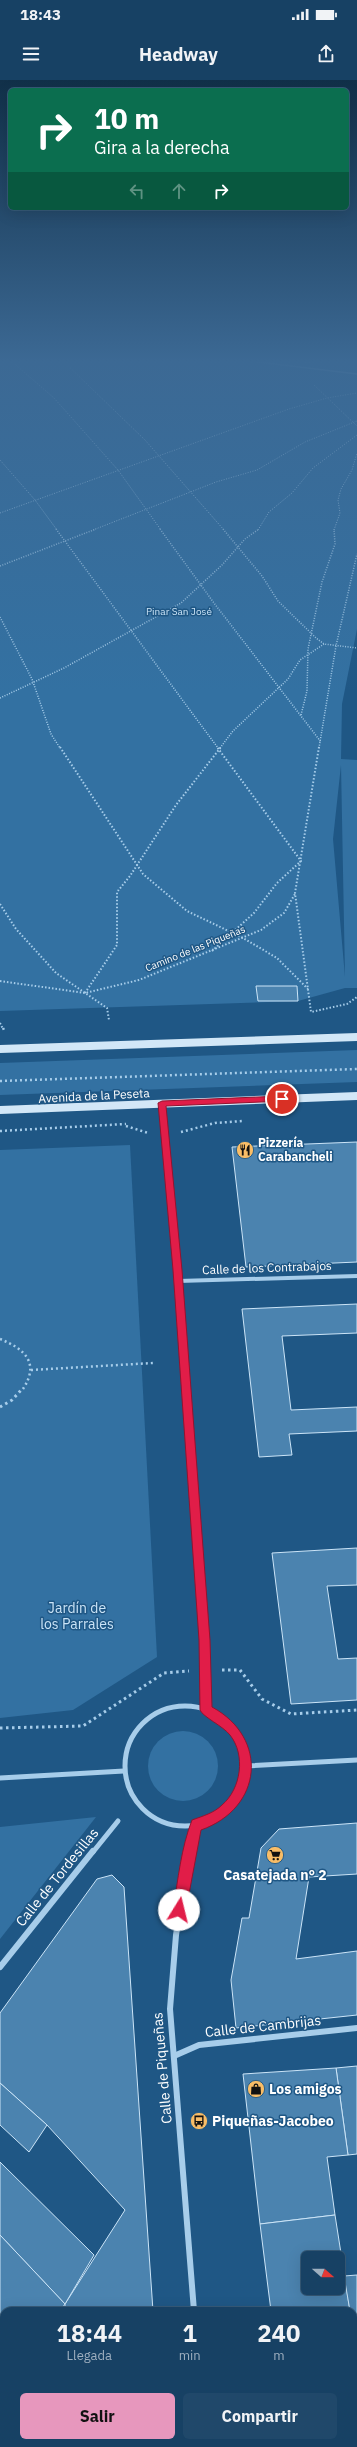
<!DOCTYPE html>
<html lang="es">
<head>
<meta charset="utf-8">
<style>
  body { margin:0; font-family:"IBM Plex Sans",sans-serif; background:#20486a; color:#f1f3f6; height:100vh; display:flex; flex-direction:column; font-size:15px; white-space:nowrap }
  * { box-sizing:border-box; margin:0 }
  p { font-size:13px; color:#9eafbf }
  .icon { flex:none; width:22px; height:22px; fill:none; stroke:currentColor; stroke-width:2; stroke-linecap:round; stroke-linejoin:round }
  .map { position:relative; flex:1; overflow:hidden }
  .side { position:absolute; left:0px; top:2227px; width:357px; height:140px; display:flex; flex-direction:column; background:#174164; border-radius:12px 12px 0 0; box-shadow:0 4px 16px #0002,0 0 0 1px #365a78 }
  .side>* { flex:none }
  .guide { position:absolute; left:8px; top:8px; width:341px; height:122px; border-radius:6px; box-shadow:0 4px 16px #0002,0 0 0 1px #365a78; background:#0b6e4f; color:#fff; overflow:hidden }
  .needle { width:26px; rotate:111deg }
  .buttons { position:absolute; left:301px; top:2171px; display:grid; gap:8px }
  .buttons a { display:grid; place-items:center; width:44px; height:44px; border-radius:6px; background:#174164; box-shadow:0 4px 16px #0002,0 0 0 1px #365a78; font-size:20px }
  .pin { position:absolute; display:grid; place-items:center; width:34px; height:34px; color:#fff; margin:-17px; border:2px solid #fff; border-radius:50%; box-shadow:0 1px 4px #0007 }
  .me { position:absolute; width:44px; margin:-22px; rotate:9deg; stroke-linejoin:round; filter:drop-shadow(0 0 3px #0008) }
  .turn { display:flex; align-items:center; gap:14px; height:84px; padding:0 20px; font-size:18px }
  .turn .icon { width:52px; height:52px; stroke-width:2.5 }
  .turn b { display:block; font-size:28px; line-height:34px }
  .lanes { display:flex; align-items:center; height:38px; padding:0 20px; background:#0003; justify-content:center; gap:20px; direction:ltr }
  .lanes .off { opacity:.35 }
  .eta { display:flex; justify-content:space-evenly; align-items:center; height:68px; text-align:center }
  .eta b { font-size:24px; font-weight:700; line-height:28px }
  .primary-button { display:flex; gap:8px; margin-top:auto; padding:8px 20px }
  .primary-button a { flex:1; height:46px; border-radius:6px; background:#e797bd; color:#111; font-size:16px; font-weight:700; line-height:46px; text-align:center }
  .primary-button a+a { background:#20486a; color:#f1f3f6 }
  .status { display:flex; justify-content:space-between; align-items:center; height:28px; padding:0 20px; background:#174164; direction:ltr }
  .status svg { height:11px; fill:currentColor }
  header { display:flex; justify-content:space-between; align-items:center; height:52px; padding:0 20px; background:#174164; font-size:18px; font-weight:700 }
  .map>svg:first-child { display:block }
  .green { fill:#3371a2; fill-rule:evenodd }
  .building { fill:#4b83af; stroke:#cbe4f7; fill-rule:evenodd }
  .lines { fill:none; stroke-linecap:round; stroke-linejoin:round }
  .path-far4 { stroke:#a7cdea; stroke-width:1; stroke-dasharray:1 1.5; stroke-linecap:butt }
  .path-far3 { stroke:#a7cdea; stroke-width:1.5; stroke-dasharray:1 1.5; stroke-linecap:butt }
  .path-far2 { stroke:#a7cdea; stroke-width:2; stroke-dasharray:1.5 2; stroke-linecap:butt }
  .path-far1 { stroke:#a7cdea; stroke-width:2.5; stroke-dasharray:2 3; stroke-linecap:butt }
  .path { stroke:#a7cdea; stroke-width:3; stroke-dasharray:2.5 3.5; stroke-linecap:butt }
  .lane { stroke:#a7cdea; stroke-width:1.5 }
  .street-far2 { stroke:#a7cdea; stroke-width:4 }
  .street-far1 { stroke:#a7cdea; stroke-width:5 }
  .street { stroke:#a7cdea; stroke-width:6 }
  .secondary { stroke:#d2e7f7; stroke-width:8 }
  .route { fill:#e11d48; stroke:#92132f }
  .labels { text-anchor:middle; stroke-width:3; stroke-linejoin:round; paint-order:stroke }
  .far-park-label { font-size:10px; fill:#cbe4f7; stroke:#1f5785 }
  .far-street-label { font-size:10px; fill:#fff; stroke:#1f5785 }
  .street-label { font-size:12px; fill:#fff; stroke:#1f5785 }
  .poi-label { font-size:12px; font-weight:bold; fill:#fff; stroke:#1f5785; text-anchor:start }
  .near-park-label { font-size:14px; fill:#cbe4f7; stroke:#1f5785 }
  .near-poi-label { font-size:14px; font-weight:bold; fill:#fff; stroke:#1f5785; text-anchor:start }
  .near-street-label { font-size:14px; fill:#fff; stroke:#1f5785 }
</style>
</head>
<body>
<div class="status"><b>18:43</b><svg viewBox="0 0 49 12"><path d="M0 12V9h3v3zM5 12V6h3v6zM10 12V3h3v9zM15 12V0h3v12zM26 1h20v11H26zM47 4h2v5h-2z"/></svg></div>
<header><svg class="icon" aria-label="menu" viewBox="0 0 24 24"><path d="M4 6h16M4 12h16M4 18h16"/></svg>Headway<svg class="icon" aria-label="share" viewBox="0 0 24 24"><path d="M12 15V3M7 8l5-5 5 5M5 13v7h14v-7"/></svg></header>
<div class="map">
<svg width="357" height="2367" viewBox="0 0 357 2367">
  <rect width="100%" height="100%" fill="#1f5785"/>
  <g class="green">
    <path d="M 0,279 L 357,279 L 357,549 L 342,624 L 341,679 L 357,680 L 357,908 L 345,908 L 298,921 L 0,931 ZM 341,685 L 345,897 L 333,759 Z"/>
    <polygon points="357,970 357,1002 0,1015 0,983"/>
    <polygon points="130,1065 157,1577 73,1630 0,1638 0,1070"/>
    <circle cx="183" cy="1686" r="35"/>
    <polygon points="96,1737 0,1859 0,1747"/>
  </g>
  <g class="building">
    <polygon points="256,906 297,906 298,921 258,921"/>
    <polygon points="357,1062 357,1182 246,1187 232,1067"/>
    <polygon points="357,1224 357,1253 282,1256 291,1330 357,1327 357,1351 289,1354 292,1375 259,1377 242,1229"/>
    <polygon points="357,1468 357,1505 327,1506 338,1579 357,1578 357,1620 291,1624 272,1473"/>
    <polygon points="357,1743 357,1794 309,1797 296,1879 357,1871 357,1935 236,1948 231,1900 242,1838 249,1838 261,1768 279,1749"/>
    <polygon points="112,1795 124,1807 153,2231 65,2231 65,2224 125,2130 47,2045 0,2003 0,1933 97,1799"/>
    <polygon points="357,1986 357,2074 348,2075 336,1988"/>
    <polygon points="336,1988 348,2075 327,2077 335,2135 260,2144 243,1994"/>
    <polygon points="0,2003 47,2045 29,2072 0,2045"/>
    <polygon points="0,2082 94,2175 65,2224 0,2155"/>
    <path d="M 335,2135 L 350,2231 L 271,2231 L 260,2144 ZM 308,2178 L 338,2178 L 338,2208 L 308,2208 Z"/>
    <polygon points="0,2155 65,2224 60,2231 4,2231 4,2249 0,2245"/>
    <polygon points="357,2195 357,2279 353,2252 353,2231 350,2231 344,2196"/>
    <polygon points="0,2245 4,2249 4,2312 0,2318"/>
    <polygon points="353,2252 357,2279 357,2286 353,2286"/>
    <polygon points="4,2312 4,2329 0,2328 0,2318"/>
    <polygon points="91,2363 145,2363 145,2367 90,2367"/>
  </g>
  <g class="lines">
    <g class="path-far4">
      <polyline points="9,279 54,318 118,390 161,450"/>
      <polyline points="61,279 145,360 224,450"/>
      <polyline points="191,279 218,282"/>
      <polyline points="314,305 357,346"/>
      <polyline points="0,380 35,420 57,450"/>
      <polyline points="0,433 289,329 327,318 357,313"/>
      <polyline points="93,450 216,402 257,390 305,362 357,341"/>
      <polyline points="258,450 269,432 292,413 313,388 357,355"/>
      <polyline points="334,450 340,433 338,420 341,409 352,390 357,373"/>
    </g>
    <g class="path-far3">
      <polyline points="56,449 218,668"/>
      <polyline points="160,449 214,523 321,662"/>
      <polyline points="223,449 262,496 278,521 316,558 324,564 357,568"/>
      <polyline points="0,486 96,449"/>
      <polyline points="0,537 32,599 51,654 60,668"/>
      <polyline points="0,618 64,588 181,523 222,485 245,459 259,449"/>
      <polyline points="301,635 307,611 308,569 322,502 335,464 334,449"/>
      <polyline points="220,668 233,651 288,599 300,580 324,564"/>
      <polyline points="319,668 336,566 357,474"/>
    </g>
    <g class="path-far2">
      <polyline points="60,667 143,794 187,831 243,858 277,878 308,909"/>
      <polyline points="319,667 295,813 311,932 347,924 357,917"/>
      <polyline points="0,824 16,849 56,893 107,928 109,940"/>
      <polyline points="212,871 254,833 277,803 301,781 217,667"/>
      <polyline points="0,901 85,913 139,900 261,850 284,833 295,814"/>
      <polyline points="85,913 117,865 117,812 130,796 176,725 221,667"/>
      <polyline points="0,943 3,949"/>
    </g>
    <g class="path-far1">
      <polyline points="3,948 4,950"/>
      <polyline points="0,1001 357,989"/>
      <polyline points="126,1046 148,1053"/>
      <polyline points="0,1051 126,1044"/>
      <polyline points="181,1052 215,1043 243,1041"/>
      <path d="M 0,1259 C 25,1269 40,1283 23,1309"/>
      <polyline points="31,1290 153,1283"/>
    </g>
    <g class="path">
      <polyline points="0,1327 12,1320 23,1308"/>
      <polyline points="222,1590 240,1590 262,1619 291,1634 357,1630"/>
      <polyline points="0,1648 83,1646 164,1593 189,1591"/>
    </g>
    <g class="lane">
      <polyline points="233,279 357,294"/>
      <polyline points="283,279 310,282 314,279"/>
    </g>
    <g class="street-far2">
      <polyline points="162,1023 186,1309"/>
      <polyline points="178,1201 357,1196"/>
    </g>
    <g class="street-far1">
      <polyline points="186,1308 205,1575 206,1630"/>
      <circle cx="185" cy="1686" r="60"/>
      <polyline points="246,1686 357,1680"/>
      <polyline points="0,1698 124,1691"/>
      <polyline points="93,1772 118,1741"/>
      <polyline points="189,1772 197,1745"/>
    </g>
    <g class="street">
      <polyline points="189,1771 176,1855 170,1929 194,2231"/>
      <polyline points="0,1887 93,1771"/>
      <polyline points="174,1976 199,1965 357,1948"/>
      <polyline points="353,2315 357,2315"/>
      <polyline points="205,2363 205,2367"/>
    </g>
    <g class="secondary">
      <polyline points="0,969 357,957"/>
      <polyline points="0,1030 357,1016"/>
    </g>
  </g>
  <linearGradient id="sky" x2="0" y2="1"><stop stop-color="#113049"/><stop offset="0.46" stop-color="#3c6994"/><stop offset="1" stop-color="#3c6994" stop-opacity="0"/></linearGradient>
  <rect width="357" height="611" fill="url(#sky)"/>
  <path class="route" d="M 282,1016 L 285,1017 L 285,1021 L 166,1026 L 182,1190 L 210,1560 L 212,1627 C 269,1658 263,1728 201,1750 L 186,1830 L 184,1834 L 179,1836 L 175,1834 L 173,1830 C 178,1800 181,1768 192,1740 C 203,1736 214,1733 222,1725 C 241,1709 246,1675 230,1655 C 223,1646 203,1637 200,1630 L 199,1560 L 173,1190 L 158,1023 L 162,1021 Z"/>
  <defs>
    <symbol id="restaurant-disc" viewBox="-11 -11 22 22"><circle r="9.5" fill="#f8bd67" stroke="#1f5785"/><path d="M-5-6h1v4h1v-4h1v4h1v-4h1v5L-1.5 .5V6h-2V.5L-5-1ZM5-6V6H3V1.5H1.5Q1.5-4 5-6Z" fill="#111"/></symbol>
    <symbol id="supermarket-disc" viewBox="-11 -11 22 22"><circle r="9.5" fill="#f8bd67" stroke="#1f5785"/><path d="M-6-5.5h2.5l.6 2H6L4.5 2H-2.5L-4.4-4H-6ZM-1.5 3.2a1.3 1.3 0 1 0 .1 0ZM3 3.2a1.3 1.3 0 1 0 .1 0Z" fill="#111"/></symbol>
    <symbol id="shop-disc" viewBox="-11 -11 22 22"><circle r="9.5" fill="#f8bd67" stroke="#1f5785"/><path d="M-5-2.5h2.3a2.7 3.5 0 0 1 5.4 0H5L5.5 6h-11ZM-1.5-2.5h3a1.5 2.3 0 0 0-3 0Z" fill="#111"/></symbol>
    <symbol id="bus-disc" viewBox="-11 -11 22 22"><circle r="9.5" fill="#f8bd67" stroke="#1f5785"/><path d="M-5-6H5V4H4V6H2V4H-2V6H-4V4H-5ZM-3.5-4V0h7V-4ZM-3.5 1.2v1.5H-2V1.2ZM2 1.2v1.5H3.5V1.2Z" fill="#111"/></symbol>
  </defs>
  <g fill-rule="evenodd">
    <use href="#restaurant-disc" x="235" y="1060" width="20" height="20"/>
    <use href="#supermarket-disc" x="265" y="1765" width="20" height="20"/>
    <use href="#shop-disc" x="246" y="1999" width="20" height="20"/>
    <use href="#bus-disc" x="189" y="2031" width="20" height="20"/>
  </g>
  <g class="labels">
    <g class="far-park-label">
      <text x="179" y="535">Pinar San José</text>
    </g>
    <g class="far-street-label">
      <text transform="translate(195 868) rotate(-22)" y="4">Camino de las Piqueñas</text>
    </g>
    <g class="street-label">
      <text transform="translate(94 1016) rotate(-3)" y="4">Avenida de la Peseta</text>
      <text transform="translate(267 1188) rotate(-2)" y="4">Calle de los Contrabajos</text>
    </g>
    <g class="poi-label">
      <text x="258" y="1067">Pizzería<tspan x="258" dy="14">Carabancheli</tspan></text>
    </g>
    <g class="near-park-label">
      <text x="77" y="1533">Jardín de<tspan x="77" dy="16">los Parrales</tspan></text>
    </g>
    <g class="near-poi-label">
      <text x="275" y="1800" text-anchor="middle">Casatejada n° 2</text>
      <text x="269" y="2014">Los amigos</text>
      <text x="212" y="2046">Piqueñas-Jacobeo</text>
    </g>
    <g class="near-street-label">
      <text transform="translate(57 1797) rotate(-51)" y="5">Calle de Tordesillas</text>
      <text transform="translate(263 1946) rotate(-6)" y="5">Calle de Cambrijas</text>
      <text transform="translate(162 1988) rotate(-95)" y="5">Calle de Piqueñas</text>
    </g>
  </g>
</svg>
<div class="buttons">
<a><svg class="needle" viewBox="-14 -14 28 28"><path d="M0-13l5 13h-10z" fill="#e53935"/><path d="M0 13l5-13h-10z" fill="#9eafbf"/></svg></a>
</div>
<div class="pin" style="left:282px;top:1019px;background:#d93025"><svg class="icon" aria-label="arrive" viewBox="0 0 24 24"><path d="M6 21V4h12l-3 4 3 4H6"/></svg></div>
<svg class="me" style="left:179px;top:1830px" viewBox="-20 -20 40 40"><circle r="19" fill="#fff"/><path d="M0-13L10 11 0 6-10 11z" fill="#e11d48"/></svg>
<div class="guide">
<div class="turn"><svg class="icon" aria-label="right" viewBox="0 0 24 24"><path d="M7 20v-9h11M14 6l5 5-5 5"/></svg><div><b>10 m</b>Gira a la derecha</div></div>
<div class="lanes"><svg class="icon off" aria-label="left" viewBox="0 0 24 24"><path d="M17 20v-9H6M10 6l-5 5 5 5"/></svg><svg class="icon off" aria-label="ahead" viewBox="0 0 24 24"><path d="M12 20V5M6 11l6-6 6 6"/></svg><svg class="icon" aria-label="right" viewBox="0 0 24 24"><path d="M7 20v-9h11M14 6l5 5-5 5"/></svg></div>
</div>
<section class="side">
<div class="eta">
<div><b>18:44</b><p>Llegada</p></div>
<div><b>1</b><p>min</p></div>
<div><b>240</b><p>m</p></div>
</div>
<div class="primary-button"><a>Salir</a><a>Compartir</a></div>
</section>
</div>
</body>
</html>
